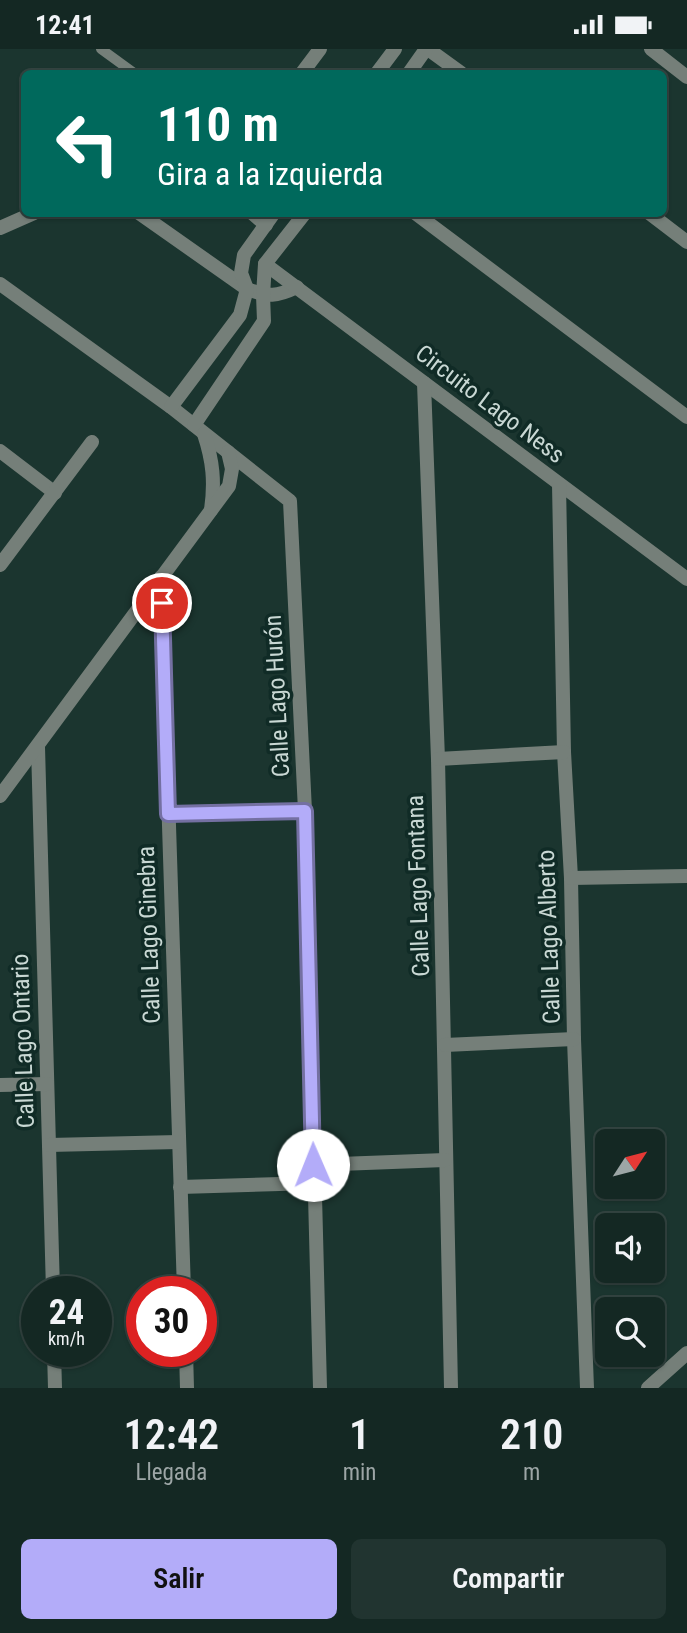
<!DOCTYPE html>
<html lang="es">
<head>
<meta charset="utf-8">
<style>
  body { margin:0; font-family:"Roboto Condensed",sans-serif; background:#213430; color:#f1f3f6; height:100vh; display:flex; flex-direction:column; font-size:26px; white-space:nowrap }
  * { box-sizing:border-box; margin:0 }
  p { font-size:23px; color:#9da6a6 }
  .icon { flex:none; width:38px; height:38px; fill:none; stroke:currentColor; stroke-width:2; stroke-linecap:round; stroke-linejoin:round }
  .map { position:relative; height:1339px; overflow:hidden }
  .drawer { display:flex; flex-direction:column; background:#142823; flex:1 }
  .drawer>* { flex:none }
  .top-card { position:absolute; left:21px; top:21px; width:646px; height:147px; border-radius:10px; box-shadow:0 2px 5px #0004,0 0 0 2px #334441; background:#00695c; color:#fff; overflow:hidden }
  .needle { width:46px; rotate:54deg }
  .tools { position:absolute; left:595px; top:1080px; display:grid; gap:14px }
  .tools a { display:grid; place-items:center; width:70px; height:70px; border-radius:10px; background:#142823; box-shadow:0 2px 5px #0004,0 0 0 2px #334441; font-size:35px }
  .speed { position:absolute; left:21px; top:1227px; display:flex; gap:14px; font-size:35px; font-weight:700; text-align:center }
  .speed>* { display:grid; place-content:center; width:91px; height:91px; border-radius:50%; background:#142823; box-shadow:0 2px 5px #0004,0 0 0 2px #334441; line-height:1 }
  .speed small { font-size:18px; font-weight:400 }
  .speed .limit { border:10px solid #d22; background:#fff; color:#111 }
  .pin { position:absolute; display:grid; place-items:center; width:60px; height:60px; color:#fff; margin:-30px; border:4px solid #fff; border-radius:50%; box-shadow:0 2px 7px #0007 }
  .me { position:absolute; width:77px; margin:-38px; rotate:359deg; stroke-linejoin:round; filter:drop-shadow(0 0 5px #0008) }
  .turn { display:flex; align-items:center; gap:24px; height:147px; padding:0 21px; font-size:32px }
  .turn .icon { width:91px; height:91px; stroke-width:2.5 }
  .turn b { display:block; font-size:49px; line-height:60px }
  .eta { display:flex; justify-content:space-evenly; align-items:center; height:119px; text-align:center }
  .eta b { font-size:42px; font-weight:600; line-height:49px }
  .cta { display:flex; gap:14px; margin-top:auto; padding:14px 21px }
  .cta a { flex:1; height:80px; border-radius:10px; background:#b3acf9; color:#111; font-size:28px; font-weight:600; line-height:80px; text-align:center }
  .cta a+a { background:#213430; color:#f1f3f6 }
  .status { display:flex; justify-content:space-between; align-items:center; height:49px; padding:0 35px; background:#142823; direction:ltr }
  .status svg { height:19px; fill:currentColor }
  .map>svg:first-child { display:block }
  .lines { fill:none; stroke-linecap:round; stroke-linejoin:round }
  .lane { stroke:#757f79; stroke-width:10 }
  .street { stroke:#757f79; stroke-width:14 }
  .route-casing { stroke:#7470a2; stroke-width:18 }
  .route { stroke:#b3acf9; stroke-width:12 }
  .labels { text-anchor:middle; stroke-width:7; stroke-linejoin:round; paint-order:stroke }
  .street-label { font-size:24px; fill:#c9d8d4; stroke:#102b26 }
</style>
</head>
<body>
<div class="status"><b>12:41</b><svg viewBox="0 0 49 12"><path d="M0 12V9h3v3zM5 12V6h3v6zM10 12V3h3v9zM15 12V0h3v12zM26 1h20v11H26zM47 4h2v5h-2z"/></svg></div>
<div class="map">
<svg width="687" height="1339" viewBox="0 0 687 1339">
  <rect width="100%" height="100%" fill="#1b352f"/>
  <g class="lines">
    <polyline class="lane" points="101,0 134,24"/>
    <g class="street">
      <polyline points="428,0 461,24"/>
      <polyline points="651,0 687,28"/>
      <polyline points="302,24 320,0"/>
      <polyline points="377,24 395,0"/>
      <polyline points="409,24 426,0"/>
      <path d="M 139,164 L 247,240 C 269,248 276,248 297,238"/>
      <polyline points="252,164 266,176"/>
      <polyline points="415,164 687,368"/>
      <polyline points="649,164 687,193"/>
      <polyline points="0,179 34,164"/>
      <polyline points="265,215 687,530"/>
      <polyline points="0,235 171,358 290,452 305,762 320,1339"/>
      <polyline points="424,334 438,710 451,1339"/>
      <polyline points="171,358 240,266 247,240 241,224 244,206 274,164"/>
      <polyline points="194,376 264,272 263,246 265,215 305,164"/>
      <path d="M 204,385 C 213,412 215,433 211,461"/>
      <polyline points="0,402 55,444"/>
      <polyline points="559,435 564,703 571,829 574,990 587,1339"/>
      <polyline points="0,516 92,393"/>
      <polyline points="161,528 184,1242"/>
      <polyline points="38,698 53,1242"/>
      <polyline points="438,710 564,703"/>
      <polyline points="0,747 229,437 232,420 228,403"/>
      <polyline points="168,765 305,762"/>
      <polyline points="571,829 687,827"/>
      <polyline points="445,996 574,990"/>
      <polyline points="0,1036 47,1035"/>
      <polyline points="49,1096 178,1093"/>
      <polyline points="313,1116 445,1111"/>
      <polyline points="180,1138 314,1134"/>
      <polyline points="54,1302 55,1339"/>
      <polyline points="186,1302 187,1339"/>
      <polyline points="648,1339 687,1304"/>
    </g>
  </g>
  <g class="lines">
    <defs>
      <polyline id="route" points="162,554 168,765 305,762 313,1116"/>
    </defs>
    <use href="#route" class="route-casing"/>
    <use href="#route" class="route"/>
  </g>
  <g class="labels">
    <g class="street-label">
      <text transform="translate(490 355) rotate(37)" y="8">Circuito Lago Ness</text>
      <text transform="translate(277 647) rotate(-93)" y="8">Calle Lago Hurón</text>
      <text transform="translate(418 837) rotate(-92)" y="8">Calle Lago Fontana</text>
      <text transform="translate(149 886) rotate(-92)" y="8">Calle Lago Ginebra</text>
      <text transform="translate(549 888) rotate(-92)" y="8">Calle Lago Alberto</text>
      <text transform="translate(23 992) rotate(-92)" y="8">Calle Lago Ontario</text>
    </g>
  </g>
</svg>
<div class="tools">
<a><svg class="needle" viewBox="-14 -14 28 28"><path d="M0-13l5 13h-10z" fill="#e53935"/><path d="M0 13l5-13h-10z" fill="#9da6a6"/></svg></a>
<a><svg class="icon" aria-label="sound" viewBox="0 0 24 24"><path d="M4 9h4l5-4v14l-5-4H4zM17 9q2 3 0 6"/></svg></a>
<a><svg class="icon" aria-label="search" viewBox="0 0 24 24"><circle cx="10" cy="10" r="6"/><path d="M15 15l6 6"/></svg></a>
</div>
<div class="speed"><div>24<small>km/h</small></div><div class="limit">30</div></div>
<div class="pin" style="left:162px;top:554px;background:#d93025"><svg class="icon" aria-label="arrive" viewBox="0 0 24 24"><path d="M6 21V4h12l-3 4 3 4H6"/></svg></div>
<svg class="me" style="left:313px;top:1116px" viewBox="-20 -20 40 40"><circle r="19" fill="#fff"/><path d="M0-13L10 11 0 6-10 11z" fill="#b3acf9"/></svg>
<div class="top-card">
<div class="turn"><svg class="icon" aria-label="left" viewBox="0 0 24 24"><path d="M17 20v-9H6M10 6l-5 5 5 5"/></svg><div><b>110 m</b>Gira a la izquierda</div></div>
</div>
</div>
<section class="drawer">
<div class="eta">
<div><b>12:42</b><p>Llegada</p></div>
<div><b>1</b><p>min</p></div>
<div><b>210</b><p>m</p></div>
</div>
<div class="cta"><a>Salir</a><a>Compartir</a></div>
</section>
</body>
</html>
